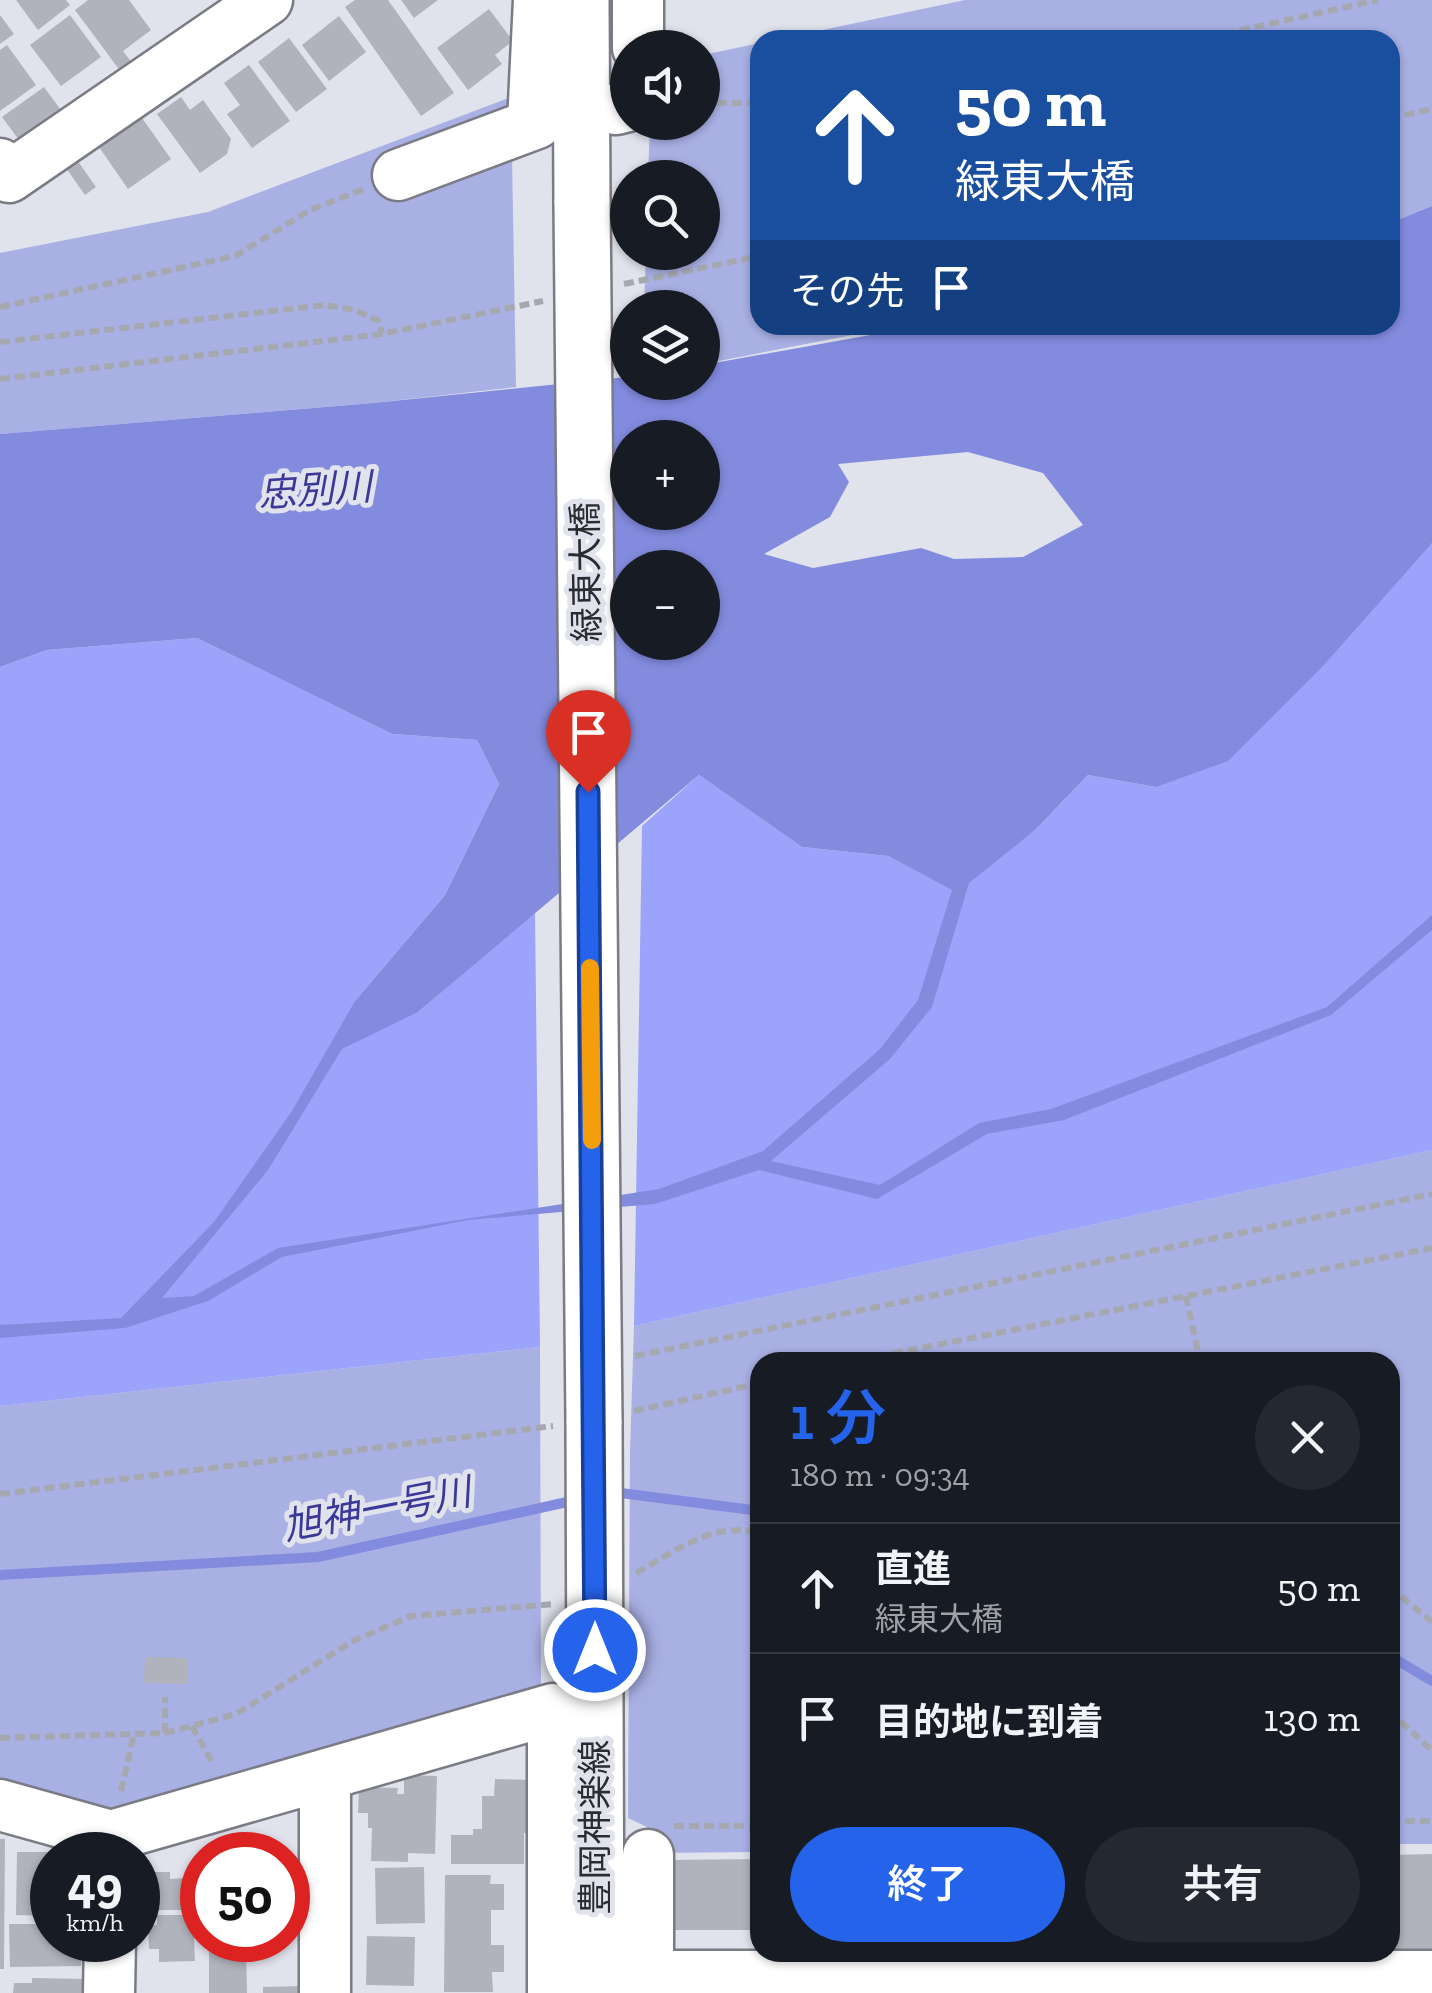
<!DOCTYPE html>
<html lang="ja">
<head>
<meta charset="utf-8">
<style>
  body { margin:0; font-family:"Zilla Slab","Noto Sans JP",serif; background:#242831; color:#f1f3f6; height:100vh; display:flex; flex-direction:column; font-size:38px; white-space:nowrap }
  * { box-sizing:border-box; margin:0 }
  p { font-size:32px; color:#9ea1a6 }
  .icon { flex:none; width:55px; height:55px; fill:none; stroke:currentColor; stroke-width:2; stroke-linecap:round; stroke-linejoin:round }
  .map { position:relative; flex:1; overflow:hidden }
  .details { position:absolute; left:750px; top:1352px; width:650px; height:610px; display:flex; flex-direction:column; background:#171b24; border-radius:30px; box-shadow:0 2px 8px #0004 }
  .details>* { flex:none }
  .banner { position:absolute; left:750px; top:30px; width:650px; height:305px; border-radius:30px; box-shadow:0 2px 8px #0004; background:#1a4fa0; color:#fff; overflow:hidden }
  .tools { position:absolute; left:610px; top:30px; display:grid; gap:20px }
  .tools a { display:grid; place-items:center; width:110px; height:110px; border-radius:50%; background:#171b24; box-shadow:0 2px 8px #0004; font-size:50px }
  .speed { position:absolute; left:30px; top:1832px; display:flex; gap:20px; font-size:50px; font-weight:700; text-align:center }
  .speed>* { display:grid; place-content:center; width:130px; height:130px; border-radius:50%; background:#171b24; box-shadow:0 2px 8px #0004; line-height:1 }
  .speed small { font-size:25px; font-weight:400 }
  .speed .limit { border:15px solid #d22; background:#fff; color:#111 }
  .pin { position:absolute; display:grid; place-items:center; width:85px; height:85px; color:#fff; margin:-102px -42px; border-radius:50% 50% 50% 0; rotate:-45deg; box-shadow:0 0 10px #0007 }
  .pin .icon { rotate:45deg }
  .me { position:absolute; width:110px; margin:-55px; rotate:0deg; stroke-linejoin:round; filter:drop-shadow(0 0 8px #0008) }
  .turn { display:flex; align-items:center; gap:35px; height:210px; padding:0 40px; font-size:45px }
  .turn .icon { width:130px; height:130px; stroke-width:2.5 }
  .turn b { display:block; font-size:70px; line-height:85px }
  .then { display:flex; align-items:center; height:95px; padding:0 40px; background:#0003; gap:20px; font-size:38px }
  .round { display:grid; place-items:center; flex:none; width:105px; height:105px; border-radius:52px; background:#242831 }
  .summary { display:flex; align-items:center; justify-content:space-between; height:170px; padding:0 40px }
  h1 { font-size:60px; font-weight:600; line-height:75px; color:#2563eb }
  .button { display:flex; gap:20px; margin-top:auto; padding:20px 40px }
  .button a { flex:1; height:115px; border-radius:60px; background:#2563eb; color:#fff; font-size:40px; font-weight:600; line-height:115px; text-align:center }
  .button a+a { background:#242831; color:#f1f3f6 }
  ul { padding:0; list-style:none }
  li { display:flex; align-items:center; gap:30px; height:130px; padding:0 40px; border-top:2px solid #363941 }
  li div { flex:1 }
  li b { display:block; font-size:38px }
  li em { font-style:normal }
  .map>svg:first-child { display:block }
  .green { fill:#a9b0e4 }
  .forest { fill:#9ba4fa }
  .water { fill:#838bdf; fill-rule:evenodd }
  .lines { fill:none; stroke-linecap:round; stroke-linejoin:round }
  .stream { stroke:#838bdf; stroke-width:10 }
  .building { fill:#b1b3bc }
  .minor-casing { stroke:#7a7b84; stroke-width:55 }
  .major-casing { stroke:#7a7b84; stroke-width:60 }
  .path { stroke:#a6a8b0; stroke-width:6; stroke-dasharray:10 5; stroke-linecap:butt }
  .minor { stroke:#fff; stroke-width:50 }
  .major { stroke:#fff; stroke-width:55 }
  .major-bridge-casing { stroke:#7a7b84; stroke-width:60; stroke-linecap:butt }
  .major-bridge { stroke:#fff; stroke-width:55 }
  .route-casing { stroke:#184099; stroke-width:25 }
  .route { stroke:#2563eb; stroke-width:18 }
  .slow { stroke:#f59e0b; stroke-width:18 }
  .labels { text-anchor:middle; stroke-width:10; stroke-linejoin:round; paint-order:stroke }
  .street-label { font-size:35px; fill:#2b2c30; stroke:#e0e2ec }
  .water-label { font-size:38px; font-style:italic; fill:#3a3899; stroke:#e0e2ec }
</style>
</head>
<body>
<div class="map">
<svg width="1432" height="1993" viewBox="0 0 1432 1993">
  <rect width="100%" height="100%" fill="#e0e2ec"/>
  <g class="green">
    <polygon points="965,0 1432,0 1432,206 1390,223 1390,40 775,40"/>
    <polygon points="760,43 760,325 904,325 703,364 702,308 644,307 646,253 702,252 702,178 648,177 650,123 702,122 703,55"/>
    <polygon points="511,97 516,387 373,403 0,434 0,253 208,212"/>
    <polygon points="1432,1150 1432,1844 1390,1844 1390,1362 760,1362 760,1852 648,1853 647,1827 628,1818 630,1452 634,1326"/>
    <polygon points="540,1347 541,1688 106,1819 0,1786 0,1406"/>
  </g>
  <g class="forest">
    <polygon points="1432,543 1432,1150 634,1326 642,826 699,775 802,847 888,856 953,890 1035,830 1088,775 1156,787"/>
    <polygon points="197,638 392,734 477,740 499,784 445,895 355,1001 418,1012 535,912 540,1347 0,1406 0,667 47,650"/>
  </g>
  <path class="water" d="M 1432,206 L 1432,543 L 1323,666 L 1228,761 L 1156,787 L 1088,775 L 1035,830 L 969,883 L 932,1007 L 890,1059 L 771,1161 L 880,1185 L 979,1123 L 1051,1109 L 1327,1007 L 1432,915 L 1432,930 L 1331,1015 L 1064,1120 L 987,1134 L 877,1199 L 759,1170 L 655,1204 L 468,1220 L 282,1257 L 208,1301 L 125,1328 L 0,1338 L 0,1325 L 121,1318 L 214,1222 L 292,1111 L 355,1001 L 445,895 L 499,784 L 477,740 L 392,734 L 197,638 L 47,650 L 0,667 L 0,434 L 373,403 L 627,377 L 628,382 L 702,382 L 703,365 L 926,325 L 1390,325 L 1390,223 ZM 628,438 L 702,438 L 702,512 L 628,512 ZM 968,452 L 1043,473 L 1083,525 L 1023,557 L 954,559 L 921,548 L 813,568 L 764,554 L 830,517 L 849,482 L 838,464 ZM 628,568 L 702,568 L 702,642 L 628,642 ZM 699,775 L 802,847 L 888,856 L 952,890 L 918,1000 L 880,1049 L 763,1151 L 659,1189 L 278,1248 L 194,1296 L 162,1298 L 268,1170 L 342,1049 L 418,1012 Z"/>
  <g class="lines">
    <g class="stream">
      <polyline points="613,1492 760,1511"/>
      <polyline points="0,1575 318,1557 576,1500"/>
      <polyline points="1390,1656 1432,1681"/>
    </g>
  </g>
  <g class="building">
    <polygon points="16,0 66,0 70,5 38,30"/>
    <polygon points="88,0 129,0 151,30 123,51 139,72 127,80 75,10"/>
    <polygon points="355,0 388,0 454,93 421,116 345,7"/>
    <polygon points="401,0 438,0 414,18"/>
    <polygon points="489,9 513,41 495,55 502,64 468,90 437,48"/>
    <polygon points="0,15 14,34 0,44"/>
    <polygon points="70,15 101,57 61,86 30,45"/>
    <polygon points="339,16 366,52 329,81 302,45"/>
    <polygon points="289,38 327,89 296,112 258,62"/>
    <polygon points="7,45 36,85 0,111 0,50"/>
    <polygon points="249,65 290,121 252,148 227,114 240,105 224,83"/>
    <polygon points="44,87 69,121 28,152 2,117"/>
    <polygon points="181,97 190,110 203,100 231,139 227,154 200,173 157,114"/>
    <polygon points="142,118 171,159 128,189 99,147"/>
    <polygon points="77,160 96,187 85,195 66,168"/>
    <polygon points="145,1657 187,1658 187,1684 144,1683"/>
    <polygon points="404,1775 437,1776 435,1854 408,1853 408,1862 371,1861 372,1828 368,1828 368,1813 358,1813 359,1787 398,1788 397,1794 404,1794"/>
    <polygon points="495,1779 530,1780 530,1833 524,1833 524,1864 451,1864 451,1835 473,1835 473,1829 482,1829 482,1796 494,1796"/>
    <polygon points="0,1839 5,1839 4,1969 0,1969"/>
    <polygon points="17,1852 52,1852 52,1916 16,1915"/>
    <polygon points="288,1852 291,1852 294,1940 288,1941"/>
    <polygon points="1432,1854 1432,1950 1392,1951 1390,1855"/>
    <polygon points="760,1859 760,1930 668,1930 667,1860"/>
    <polygon points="424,1867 425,1923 376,1924 375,1868"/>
    <polygon points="141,1872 170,1872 170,1879 184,1878 184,1910 138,1910 138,1877 141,1877"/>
    <polygon points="445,1875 491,1875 490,1884 504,1884 504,1910 491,1910 491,1945 504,1945 504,1972 492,1972 493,1992 444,1992"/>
    <polygon points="157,1915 193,1915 195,1961 159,1962 159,1949 149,1949 148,1925 157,1925"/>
    <polygon points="9,1924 52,1924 52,1940 81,1940 81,1966 10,1967"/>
    <polygon points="367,1936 415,1937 414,1986 366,1985"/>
    <polygon points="209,1947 246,1947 247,1993 209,1993"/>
    <polygon points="32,1978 88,1979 88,1993 13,1993 14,1983 32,1983"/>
    <polygon points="303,1986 303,1993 263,1993 263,1987"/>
  </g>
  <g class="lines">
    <defs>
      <g id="minor">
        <polyline points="638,0 638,48"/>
        <polyline points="616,109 628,106"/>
        <polyline points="533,123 539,0"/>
        <polyline points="0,164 9,177 267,0"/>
        <polyline points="398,175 537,123"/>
        <polyline points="325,1777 325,1993"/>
        <polyline points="0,1805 111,1836 553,1709 553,1993"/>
        <polyline points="648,1855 648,1993"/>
        <polyline points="648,1976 1432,1976"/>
        <polyline points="109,1993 110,1940"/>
      </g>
      <g id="major">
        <polyline points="581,0 582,203"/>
        <polyline points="594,1421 596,1993"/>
      </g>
    </defs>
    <use href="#minor" class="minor-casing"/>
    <use href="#major" class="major-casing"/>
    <g class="path">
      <polyline points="1196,40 1378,0"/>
      <polyline points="702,103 760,103"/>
      <polyline points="1390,118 1432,109"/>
      <polyline points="624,284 760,256"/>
      <polyline points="0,307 235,256 310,210 364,189"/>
      <polyline points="0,342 325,305 355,310 379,321 382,334"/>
      <polyline points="0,379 382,334 543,301"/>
      <polyline points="1186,1296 1200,1362"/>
      <polyline points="635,1356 1432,1194"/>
      <polyline points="849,1362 1432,1248"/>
      <polyline points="634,1411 760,1383"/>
      <polyline points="0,1494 553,1426"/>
      <path d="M 636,1573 C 678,1550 712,1521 760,1533"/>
      <polyline points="1390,1587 1432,1622"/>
      <polyline points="1390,1711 1432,1751"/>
      <polyline points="192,1726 213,1764"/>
      <polyline points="165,1733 165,1697"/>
      <polyline points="0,1738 165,1733 236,1714 353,1641 411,1616 555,1604"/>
      <polyline points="121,1791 134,1734"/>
      <polyline points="1390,1821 1432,1821"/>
      <polyline points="674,1826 760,1826"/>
    </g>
    <use href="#minor" class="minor"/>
    <use href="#major" class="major"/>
    <defs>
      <polyline id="major-bridge" points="582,203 594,1421"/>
    </defs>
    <use href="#major-bridge" class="major-bridge-casing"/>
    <use href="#major-bridge" class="major-bridge"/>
  </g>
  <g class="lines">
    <defs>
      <polyline id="route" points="588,792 595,1650"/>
    </defs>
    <use href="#route" class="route-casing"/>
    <use href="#route" class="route"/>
    <polyline class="slow" points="590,968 592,1140"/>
  </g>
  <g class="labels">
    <g class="street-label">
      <text transform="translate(586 572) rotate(-91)" y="12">緑東大橋</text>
      <text transform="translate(595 1827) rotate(-90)" y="12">豊岡神楽線</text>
    </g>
    <g class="water-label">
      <text transform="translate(315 490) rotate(-4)" y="13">忠別川</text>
      <text transform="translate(377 1509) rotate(-11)" y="13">旭神一号川</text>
    </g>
  </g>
</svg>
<div class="tools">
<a><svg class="icon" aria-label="sound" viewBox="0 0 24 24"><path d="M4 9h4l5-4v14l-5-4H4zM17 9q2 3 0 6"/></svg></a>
<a><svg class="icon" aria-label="search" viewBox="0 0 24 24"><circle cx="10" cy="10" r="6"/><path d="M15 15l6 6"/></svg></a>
<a><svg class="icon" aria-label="layers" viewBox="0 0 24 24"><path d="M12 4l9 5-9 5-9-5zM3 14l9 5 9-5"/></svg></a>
<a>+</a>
<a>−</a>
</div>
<div class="speed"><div>49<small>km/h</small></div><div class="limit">50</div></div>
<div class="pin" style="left:588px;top:792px;background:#d93025"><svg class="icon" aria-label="arrive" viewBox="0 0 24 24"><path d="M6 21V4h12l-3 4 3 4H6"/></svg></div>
<svg class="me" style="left:595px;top:1650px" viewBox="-20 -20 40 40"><circle r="17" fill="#2563eb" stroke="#fff" stroke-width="3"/><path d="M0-11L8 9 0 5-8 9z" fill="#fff"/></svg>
<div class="banner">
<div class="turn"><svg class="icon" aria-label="ahead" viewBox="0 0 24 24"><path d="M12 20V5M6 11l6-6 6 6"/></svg><div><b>50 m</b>緑東大橋</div></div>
<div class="then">その先<svg class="icon" aria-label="arrive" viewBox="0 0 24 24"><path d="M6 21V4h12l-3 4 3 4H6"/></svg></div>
</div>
<section class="details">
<div class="summary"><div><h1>1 分</h1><p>180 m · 09:34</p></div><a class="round"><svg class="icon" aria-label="close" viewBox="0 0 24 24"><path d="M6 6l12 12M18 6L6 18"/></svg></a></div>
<ul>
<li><svg class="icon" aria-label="ahead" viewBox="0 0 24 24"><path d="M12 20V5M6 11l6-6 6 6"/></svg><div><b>直進</b><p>緑東大橋</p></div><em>50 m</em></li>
<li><svg class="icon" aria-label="arrive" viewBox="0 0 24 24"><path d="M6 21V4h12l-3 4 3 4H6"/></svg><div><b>目的地に到着</b></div><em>130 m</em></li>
</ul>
<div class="button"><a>終了</a><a>共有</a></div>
</section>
</div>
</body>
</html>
